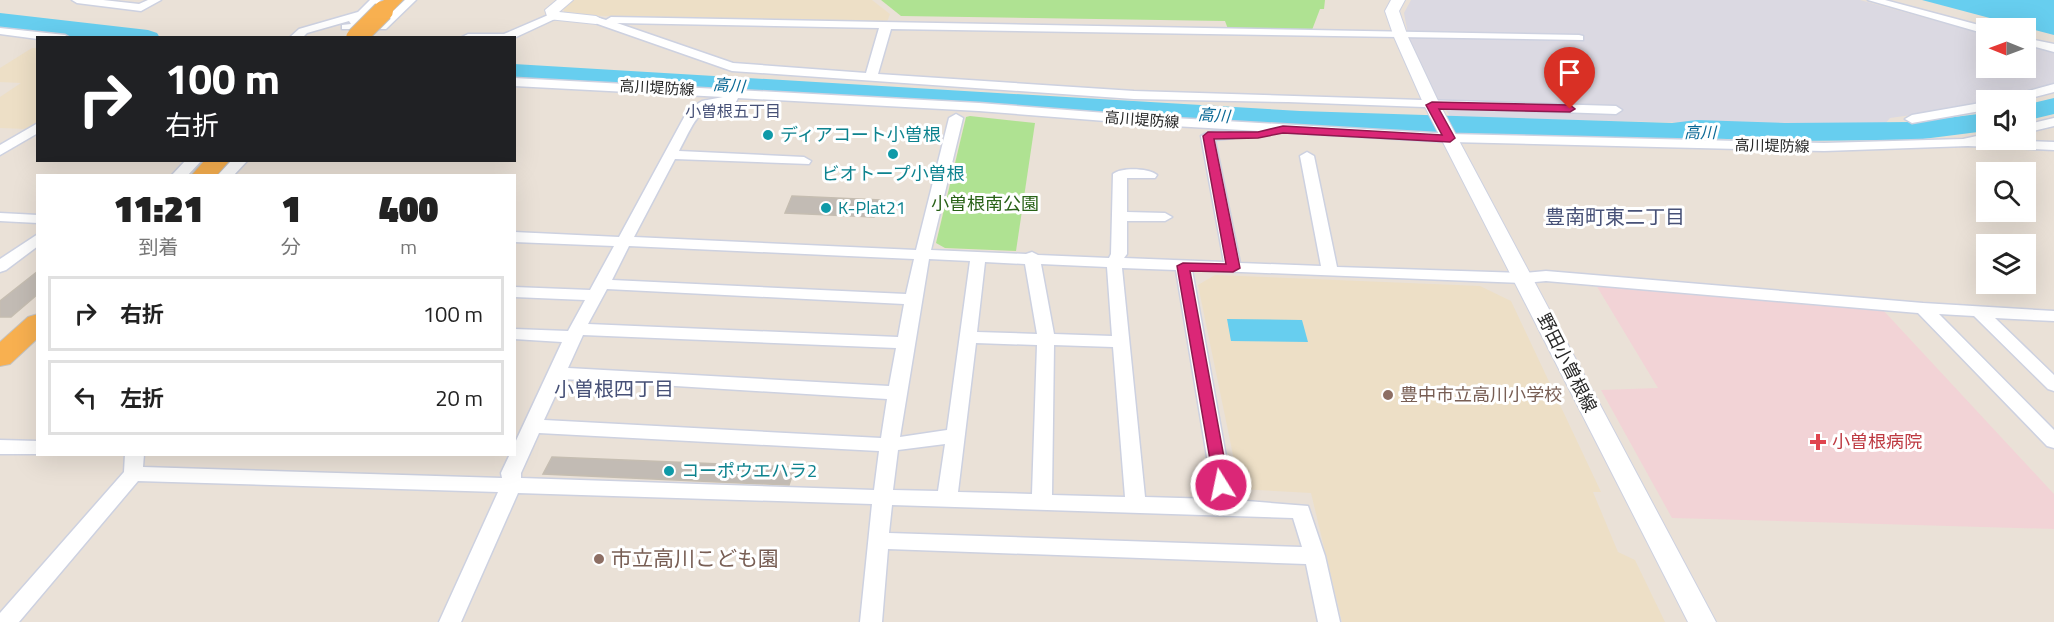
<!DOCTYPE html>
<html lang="ja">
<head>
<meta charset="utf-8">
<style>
  body { margin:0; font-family:"Titillium Web","Noto Sans JP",sans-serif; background:#f6f6f6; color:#222; height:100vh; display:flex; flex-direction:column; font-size:22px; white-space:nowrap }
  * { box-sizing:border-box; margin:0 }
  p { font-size:20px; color:#767676 }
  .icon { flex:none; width:33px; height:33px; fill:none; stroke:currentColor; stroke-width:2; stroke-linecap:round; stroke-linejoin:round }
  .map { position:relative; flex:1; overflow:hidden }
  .sheet { position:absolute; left:36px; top:174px; width:480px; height:282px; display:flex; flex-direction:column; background:#fff; border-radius:0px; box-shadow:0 6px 24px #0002 }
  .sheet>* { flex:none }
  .hud { position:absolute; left:36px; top:36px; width:480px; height:126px; border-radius:0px; box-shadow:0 6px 24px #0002; background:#202124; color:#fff; overflow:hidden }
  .needle { width:39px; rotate:271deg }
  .buttons { position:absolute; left:1976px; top:18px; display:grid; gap:12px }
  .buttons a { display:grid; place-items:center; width:60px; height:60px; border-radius:0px; background:#fff; box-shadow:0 6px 24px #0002; font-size:30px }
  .pin { position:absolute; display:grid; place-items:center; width:51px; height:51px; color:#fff; margin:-62px -26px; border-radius:50% 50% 50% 0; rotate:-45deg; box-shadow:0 0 6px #0007 }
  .pin .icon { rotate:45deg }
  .me { position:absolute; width:66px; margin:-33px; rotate:350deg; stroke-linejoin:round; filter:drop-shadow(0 0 4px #0008) }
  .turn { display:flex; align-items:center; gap:21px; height:126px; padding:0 30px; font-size:27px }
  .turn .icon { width:78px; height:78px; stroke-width:2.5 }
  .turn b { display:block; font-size:42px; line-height:51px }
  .eta { display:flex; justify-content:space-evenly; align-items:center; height:102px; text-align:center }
  .eta b { font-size:36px; font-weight:800; line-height:42px }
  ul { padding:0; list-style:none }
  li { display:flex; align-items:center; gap:18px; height:75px; margin:0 12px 9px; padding:0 18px; border:3px solid #e0e0e0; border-radius:0px }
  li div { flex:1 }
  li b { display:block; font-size:22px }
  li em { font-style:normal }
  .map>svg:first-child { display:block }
  .industrial { fill:#dbd9e2 }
  .education { fill:#eddfc6 }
  .medical { fill:#f2d3d6 }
  .green { fill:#afe292 }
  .water { fill:#67ceef }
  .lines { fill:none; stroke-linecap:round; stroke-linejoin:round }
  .river { fill:#67ceef; fill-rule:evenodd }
  .building { fill:#c2bbb4; stroke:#c5bdb1; stroke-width:1.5 }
  .minor-casing { stroke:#cdd1e0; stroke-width:3 }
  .tertiary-casing { stroke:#cdd1e0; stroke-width:2 }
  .trunk-casing { stroke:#c3c3c3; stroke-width:2 }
  .minor { fill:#fff; fill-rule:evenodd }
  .tertiary { fill:#fff; fill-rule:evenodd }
  .trunk { fill:#f8b050; fill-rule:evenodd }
  .trunk-bridge-casing { stroke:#c3c3c3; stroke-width:22; stroke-linecap:butt }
  .trunk-bridge { stroke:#f8b050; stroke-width:20 }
  .route { fill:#db2777; stroke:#8e194d; stroke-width:1.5 }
  .culture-dot { fill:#0f9aa8; stroke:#fff; stroke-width:2 }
  .education-dot { fill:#8d6e63; stroke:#fff; stroke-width:2 }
  .health-dot { fill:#e0444e; stroke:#fff; stroke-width:2 }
  .labels { text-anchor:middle; stroke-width:6; stroke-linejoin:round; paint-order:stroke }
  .far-street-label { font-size:15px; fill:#272727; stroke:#fff }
  .far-water-label { font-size:16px; font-style:italic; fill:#0b6996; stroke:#fff }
  .far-neighbourhood-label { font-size:16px; fill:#475177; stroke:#fff }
  .culture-label { font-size:18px; fill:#0d838f; stroke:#fff; text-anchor:start }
  .park-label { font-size:18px; fill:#296218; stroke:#fff }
  .street-label { font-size:18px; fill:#272727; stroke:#fff }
  .education-label { font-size:18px; fill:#785e54; stroke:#fff; text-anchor:start }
  .health-label { font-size:18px; fill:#be3a42; stroke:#fff; text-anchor:start }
  .neighbourhood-label { font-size:20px; fill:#475177; stroke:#fff }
  .near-education-label { font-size:21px; fill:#785e54; stroke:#fff; text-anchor:start }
</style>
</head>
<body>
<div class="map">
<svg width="2054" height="622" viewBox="0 0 2054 622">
  <rect width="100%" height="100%" fill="#eae1d7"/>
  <polygon class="industrial" points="1411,0 1860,0 1986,35 1986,68 2025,68 2025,45 2054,52 2054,84 2020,95 1986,100 1986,103 1962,108 1890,118 1885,124 1779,125 1451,117 1438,100 1409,40 1404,13"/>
  <g class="education">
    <polygon points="573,0 872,0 890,14 887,22 565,15 563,7"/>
    <polygon points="32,48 37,48 37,124 29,129 0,128 0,97 21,83 0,82 0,68"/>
    <polygon points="1215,275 1480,286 1511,301 1601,492 1593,492 1618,552 1635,560 1665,622 1342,622 1311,493 1240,489 1198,285"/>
  </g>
  <polygon class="medical" points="1596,285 1883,310 2054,494 2054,529 1672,518 1601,390 1658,388"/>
  <g class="green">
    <polygon points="881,0 1325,0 1324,9 1320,9 1312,30 1228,29 1225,21 901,16"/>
    <polygon points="970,116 1035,123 1016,251 945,248 936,243 966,117"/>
  </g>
  <g class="water">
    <polygon points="1922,0 2054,0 2054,35"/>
    <polygon points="1227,319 1302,320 1308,342 1231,341"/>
  </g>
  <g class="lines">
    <g class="river">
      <polygon points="0,13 148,30 157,33 160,38 82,38 0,27"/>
      <polygon points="514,64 1300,111 1672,123 1697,120 1785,123 1915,122 1986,113 1986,131 1915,140 1785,141 1697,138 1672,141 1300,129 514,80"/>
      <polygon points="2054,98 2054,114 2025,121 2025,105"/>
    </g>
  </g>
  <g class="building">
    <polygon points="792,196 880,200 874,217 785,213"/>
    <polygon points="38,271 38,294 11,317 0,317 0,301"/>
    <polygon points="552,457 795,467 789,485 543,474"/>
  </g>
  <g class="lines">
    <defs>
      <g id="minor">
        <polygon points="72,0 103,0 139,4 148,0 161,0 141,11 77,3"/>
        <polygon points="370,0 381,0 357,24 379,24 405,0 416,0 386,29 342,29 342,25 351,24 349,21 307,33 302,38 289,38 299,29 358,12"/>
        <polygon points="1868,0 1885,0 1990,28 1986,28 1986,34"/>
        <polygon points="553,13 559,16 557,18 514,38 462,37 468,34 504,34"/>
        <path d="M 596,17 L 606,20 L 611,17 L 1579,35 L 1583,36 L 1583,40 L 891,29 L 878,74 L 1134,91 L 1616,106 L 1622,110 L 1616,114 L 1288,102 L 1134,99 L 732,71 L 592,22 L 590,20 ZM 617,23 L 879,28 L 866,73 L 733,63 Z"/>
        <polygon points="0,28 65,35 70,38 38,39 0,34"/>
        <polygon points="2025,38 2054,44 2054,52 2025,44"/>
        <path d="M 514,78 L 979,103 L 1157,117 L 1450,134 L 1824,143 L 1963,139 L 1986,134 L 1986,140 L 1991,140 L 2054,142 L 2054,150 L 1968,146 L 1824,151 L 1450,142 L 1157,125 L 979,111 L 738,98 L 736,102 C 694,112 699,114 679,151 L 804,157 L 811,161 L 809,164 L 675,159 L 634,237 L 916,250 L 949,118 L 956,114 L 963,118 L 931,250 L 1026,254 L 1032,252 L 1038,255 L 1109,258 L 1111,254 L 1113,174 C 1121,167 1149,168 1157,175 L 1155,178 L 1127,178 L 1127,212 L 1165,213 L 1172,217 L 1165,221 L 1127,221 L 1127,254 L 1124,258 L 1224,262 L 1201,136 C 1209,130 1228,129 1236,135 L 1234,138 L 1215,140 L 1240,263 L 1321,266 L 1300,156 L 1307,152 L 1314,156 L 1337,267 L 1523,273 L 1546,271 L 1923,303 L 2054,311 L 2054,321 L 1995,318 L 2054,375 L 2054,391 L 2048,389 L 1974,316 L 1939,314 L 2054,430 L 2054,448 L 2047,446 L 1918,313 L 1546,281 L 1523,283 L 1192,270 L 1234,500 L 1308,506 L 1325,556 L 1340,622 L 1318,622 L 1306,564 L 888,549 L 882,622 L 860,622 L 872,504 L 518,493 L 461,622 L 439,622 L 498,492 L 138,481 L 19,622 L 0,622 L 0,613 L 124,472 L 125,454 L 144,454 L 143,467 L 502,478 L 501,473 L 510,454 L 514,454 L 514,445 L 562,342 L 514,339 L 514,329 L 568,331 L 585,300 L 514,297 L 514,287 L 590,290 L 614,246 L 514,242 L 514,232 L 619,237 L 688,110 L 702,101 L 723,97 L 514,86 ZM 629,246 L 914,259 L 906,294 L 612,280 ZM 929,259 L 970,261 L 947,430 L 900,437 ZM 985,262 L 1025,264 L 1037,334 L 977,332 ZM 1041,264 L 1107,267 L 1112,336 L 1054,334 ZM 1122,268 L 1176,270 L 1214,499 L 1145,497 ZM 607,289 L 904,304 L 898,337 L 588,324 ZM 583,335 L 896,348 L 889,386 L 568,368 ZM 976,343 L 1037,345 L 1032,494 L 958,492 ZM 1054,345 L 1113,347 L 1125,497 L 1052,495 ZM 563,379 L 887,399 L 881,438 L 544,420 ZM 539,433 L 879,451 L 874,490 L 521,478 L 521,473 ZM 945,444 L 938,491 L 893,490 L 898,450 ZM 892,505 L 1293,518 L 1302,547 L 889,533 Z"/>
        <polygon points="2054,84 2054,92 2023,100 2005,100 2007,97"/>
        <polygon points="1986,102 1986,110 1912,123 1905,119 1912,115"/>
        <polygon points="2054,118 2054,126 2025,133 2025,125"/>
        <polygon points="38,123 38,133 0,155 0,145"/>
        <polygon points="186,160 202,160 187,176 171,176"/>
        <polygon points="232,160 248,160 233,176 217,176"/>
        <polygon points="0,213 38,215 38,223 0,221"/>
        <polygon points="38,234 38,246 6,270 0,272 0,259"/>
        <polygon points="0,440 38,441 39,454 0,454"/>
      </g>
      <g id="tertiary">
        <polygon points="557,0 573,0 559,12 596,16 603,20 596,24 548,19 545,10"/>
        <polygon points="1391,0 1405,0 1399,11 1408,37 1440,105 1716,622 1688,622 1424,105 1394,37 1385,11"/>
      </g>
      <g id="trunk">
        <polygon points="384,0 403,0 389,15 377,15 374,11"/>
        <polygon points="205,160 230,160 216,176 191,176"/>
        <polygon points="38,314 38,338 10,364 0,366 0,342 28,317"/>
      </g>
    </defs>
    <use href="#minor" class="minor-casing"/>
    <use href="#tertiary" class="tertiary-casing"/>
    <use href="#trunk" class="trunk-casing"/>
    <use href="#minor" class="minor"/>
    <use href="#tertiary" class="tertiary"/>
    <use href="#trunk" class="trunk"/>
    <defs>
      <polyline id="trunk-bridge" points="356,38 383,11"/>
    </defs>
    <use href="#trunk-bridge" class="trunk-bridge-casing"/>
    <use href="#trunk-bridge" class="trunk-bridge"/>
  </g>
  <polygon class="route" points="1432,102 1570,105 1575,109 1570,112 1439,109 1455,138 1450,142 1283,133 1258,138 1214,139 1240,268 1233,272 1190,271 1229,485 1227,489 1215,489 1177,266 1183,263 1226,264 1203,136 1208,132 1258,132 1283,126 1442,135 1426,105"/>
  <g class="culture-dot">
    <circle cx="768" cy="135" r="6"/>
    <circle cx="893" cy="154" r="6"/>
    <circle cx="826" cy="208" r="6"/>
    <circle cx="669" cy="471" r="6"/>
  </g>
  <g class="education-dot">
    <circle cx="1388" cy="395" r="6"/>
    <circle cx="599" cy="559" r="6"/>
  </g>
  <path class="health-dot" d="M1815 433h6v6h6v6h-6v6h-6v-6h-6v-6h6z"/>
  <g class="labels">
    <g class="far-street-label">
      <text transform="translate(657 88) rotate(3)" y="5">高川堤防線</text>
      <text transform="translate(1142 120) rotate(4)" y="5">高川堤防線</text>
      <text transform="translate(1772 146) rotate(1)" y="5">高川堤防線</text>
    </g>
    <g class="far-water-label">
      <text transform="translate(729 85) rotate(4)" y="6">高川</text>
      <text transform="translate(1214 115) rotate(4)" y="6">高川</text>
      <text x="1700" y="138">高川</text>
    </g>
    <g class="far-neighbourhood-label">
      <text x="733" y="117">小曽根五丁目</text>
    </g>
    <g class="culture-label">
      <text x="780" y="141">ディアコート小曽根</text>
      <text x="893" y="180" text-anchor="middle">ビオトープ小曽根</text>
      <text x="838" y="214">K-Plat21</text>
      <text x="681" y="477">コーポウエハラ2</text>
    </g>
    <g class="park-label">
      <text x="985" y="210">小曽根南公園</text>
    </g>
    <g class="street-label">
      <text transform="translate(1567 363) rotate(63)" y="6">野田小曽根線</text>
    </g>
    <g class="education-label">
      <text x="1400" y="401">豊中市立高川小学校</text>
    </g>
    <g class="health-label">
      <text x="1832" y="448">小曽根病院</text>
    </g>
    <g class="neighbourhood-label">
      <text x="1615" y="224">豊南町東二丁目</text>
      <text x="614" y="396">小曽根四丁目</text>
    </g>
    <g class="near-education-label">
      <text x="611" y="566">市立高川こども園</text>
    </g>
  </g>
</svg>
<div class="buttons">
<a><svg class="needle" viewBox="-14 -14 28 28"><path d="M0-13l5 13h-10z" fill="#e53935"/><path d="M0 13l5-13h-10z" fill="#767676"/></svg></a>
<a><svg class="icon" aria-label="sound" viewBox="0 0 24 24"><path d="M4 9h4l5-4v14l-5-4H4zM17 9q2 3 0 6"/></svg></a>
<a><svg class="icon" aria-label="search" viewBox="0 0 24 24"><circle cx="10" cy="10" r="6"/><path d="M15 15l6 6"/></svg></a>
<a><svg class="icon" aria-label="layers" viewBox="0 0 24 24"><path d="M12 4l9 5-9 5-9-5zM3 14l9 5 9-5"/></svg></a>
</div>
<div class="pin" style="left:1570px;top:109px;background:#d93025"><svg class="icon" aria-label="arrive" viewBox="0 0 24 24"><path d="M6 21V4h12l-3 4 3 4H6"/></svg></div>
<svg class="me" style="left:1221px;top:485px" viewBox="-20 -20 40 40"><circle r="17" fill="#db2777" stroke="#fff" stroke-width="3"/><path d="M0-11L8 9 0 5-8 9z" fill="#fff"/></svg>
<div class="hud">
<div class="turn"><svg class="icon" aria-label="right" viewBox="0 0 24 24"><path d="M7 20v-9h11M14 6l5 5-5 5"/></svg><div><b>100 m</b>右折</div></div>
</div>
<section class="sheet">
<div class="eta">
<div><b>11:21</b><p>到着</p></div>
<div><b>1</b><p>分</p></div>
<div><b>400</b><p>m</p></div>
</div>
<ul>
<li><svg class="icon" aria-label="right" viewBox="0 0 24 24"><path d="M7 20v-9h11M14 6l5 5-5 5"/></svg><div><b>右折</b></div><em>100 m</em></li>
<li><svg class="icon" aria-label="left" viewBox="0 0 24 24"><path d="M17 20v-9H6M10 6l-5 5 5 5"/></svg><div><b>左折</b></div><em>20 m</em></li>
</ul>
</section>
</div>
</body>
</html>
